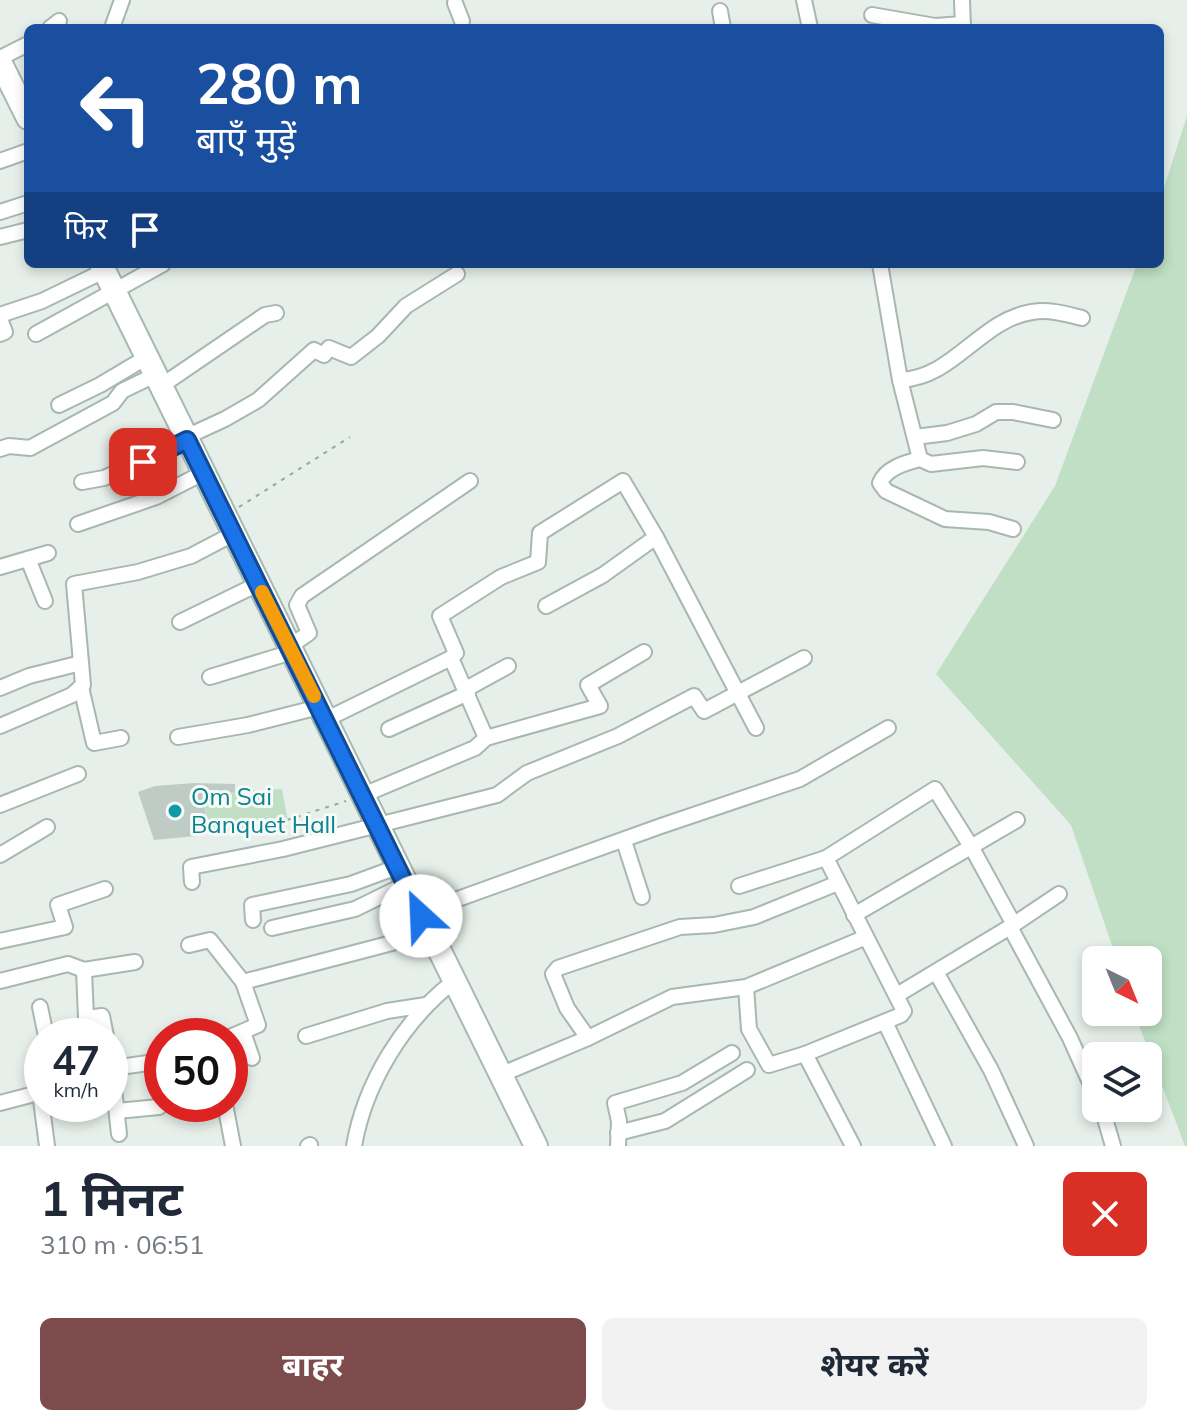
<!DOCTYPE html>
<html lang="hi">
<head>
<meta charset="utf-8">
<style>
  body { margin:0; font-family:Mulish,"Noto Sans Devanagari",sans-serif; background:#f2f2f3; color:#1f2937; height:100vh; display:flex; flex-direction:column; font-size:30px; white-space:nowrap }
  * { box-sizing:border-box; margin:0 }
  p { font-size:26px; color:#747a83 }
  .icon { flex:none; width:44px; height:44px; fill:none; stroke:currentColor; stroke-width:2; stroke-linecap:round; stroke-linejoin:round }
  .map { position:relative; height:1146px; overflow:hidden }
  .details { display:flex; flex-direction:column; background:#fff; flex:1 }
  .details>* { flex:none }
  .guide { position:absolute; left:24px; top:24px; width:1140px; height:244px; border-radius:12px; box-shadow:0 4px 12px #0003; background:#1a4fa0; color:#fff; overflow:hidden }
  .needle { width:52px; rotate:137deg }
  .controls { position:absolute; left:1082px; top:946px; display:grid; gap:16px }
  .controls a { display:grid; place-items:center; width:80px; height:80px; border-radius:12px; background:#fff; box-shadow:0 4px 12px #0003; font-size:40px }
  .speed { position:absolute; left:24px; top:1018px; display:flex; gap:16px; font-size:40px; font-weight:700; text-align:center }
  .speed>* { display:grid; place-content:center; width:104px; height:104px; border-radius:50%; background:#fff; box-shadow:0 4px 12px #0003; line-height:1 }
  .speed small { font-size:20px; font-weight:400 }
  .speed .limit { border:12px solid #d22; background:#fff; color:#111 }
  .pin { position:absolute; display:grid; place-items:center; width:68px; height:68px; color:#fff; margin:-34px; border-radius:16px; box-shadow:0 4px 12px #0006 }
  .me { position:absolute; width:88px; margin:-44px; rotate:335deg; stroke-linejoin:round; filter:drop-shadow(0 0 6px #0008) }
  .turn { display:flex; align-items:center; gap:28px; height:168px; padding:0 40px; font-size:36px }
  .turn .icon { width:104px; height:104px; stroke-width:2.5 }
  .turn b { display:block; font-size:56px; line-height:68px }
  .then { display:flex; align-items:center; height:76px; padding:0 40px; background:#0003; gap:16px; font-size:30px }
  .round { display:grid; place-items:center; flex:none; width:84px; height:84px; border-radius:12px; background:#f2f2f3 }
  .head { display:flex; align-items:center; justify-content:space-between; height:136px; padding:0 40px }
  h1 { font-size:48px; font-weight:700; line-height:60px }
  .primary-button { display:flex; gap:16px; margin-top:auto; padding:16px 40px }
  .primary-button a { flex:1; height:92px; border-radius:12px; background:#7d4b4b; color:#fff; font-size:32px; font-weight:700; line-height:92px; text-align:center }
  .primary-button a+a { background:#f2f2f3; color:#1f2937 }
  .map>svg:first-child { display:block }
  .green { fill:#c0dfc4 }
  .building { fill:#beccc5 }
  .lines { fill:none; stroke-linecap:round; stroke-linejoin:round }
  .street-casing { stroke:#a8b7b0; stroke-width:18 }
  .secondary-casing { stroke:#a5bab0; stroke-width:26 }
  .path { stroke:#87b19f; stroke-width:2; stroke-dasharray:4 6; stroke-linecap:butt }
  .street { stroke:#fff; stroke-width:14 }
  .secondary { stroke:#fff; stroke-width:22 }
  .route-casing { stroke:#114b97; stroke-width:20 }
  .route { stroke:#1a73e8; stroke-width:14 }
  .slow { stroke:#f59e0b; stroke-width:14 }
  .culture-dot { fill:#0f9aa8; stroke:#f7fbf8; stroke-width:3 }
  .labels { text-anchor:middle; stroke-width:6; stroke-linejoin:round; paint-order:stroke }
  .culture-label { font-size:24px; fill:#0d838f; stroke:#f7fbf8; text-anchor:start }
</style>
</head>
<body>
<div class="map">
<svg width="1187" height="1146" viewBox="0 0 1187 1146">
  <rect width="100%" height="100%" fill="#e6efea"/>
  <g class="green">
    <polygon points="1187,116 1187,1146 1185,1146 1134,1012 1148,1012 1148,960 1117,960 1071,825 936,674 1055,486 1137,264 1160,264 1160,200"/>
    <polygon points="282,789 288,822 209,834 203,793"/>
  </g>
  <polygon class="building" points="194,783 235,784 235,792 203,793 207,825 196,826 196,836 154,840 138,792 155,786"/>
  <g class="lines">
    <defs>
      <g id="street">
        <polyline points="804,0 810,28"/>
        <polyline points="962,0 963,28"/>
        <polyline points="455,3 462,21"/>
        <polyline points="720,11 723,28"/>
        <polyline points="872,15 935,26 963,24"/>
        <polyline points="50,28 59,21"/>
        <polyline points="112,28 122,0"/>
        <polyline points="0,58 28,44"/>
        <polyline points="0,161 28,151"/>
        <polyline points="0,212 28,203"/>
        <polyline points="0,237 28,230"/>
        <polyline points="880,264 900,380 920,459 931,464 983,458 1017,462"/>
        <polyline points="0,315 42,301 104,271"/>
        <polyline points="0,319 5,332 0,334"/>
        <polyline points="36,334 163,264"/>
        <path d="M 900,380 C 954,378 980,320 1032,312 C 1049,309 1066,314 1082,318"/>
        <polyline points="161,386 265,315 276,313"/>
        <polyline points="59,405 100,385 147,357"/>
        <polyline points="186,437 225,419 258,400 314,350 324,355 329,348 351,357 378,336 406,306 457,274"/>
        <polyline points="915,437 947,433 976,424 996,412 1013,412 1053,420"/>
        <polyline points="0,449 9,446 30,448 113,403 122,391 155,375"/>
        <path d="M 920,459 C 905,463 886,468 880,483 L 886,491 L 945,519 L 989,522 L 1013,529"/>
        <polyline points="82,482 104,478 187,440"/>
        <polyline points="78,524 156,497 203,473"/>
        <polyline points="28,559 45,601"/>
        <polyline points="0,567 48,553"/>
        <polyline points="546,606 603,575 656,537"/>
        <polyline points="180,622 258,584"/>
        <polyline points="289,647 309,633 297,605 302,596 470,481"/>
        <polyline points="451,658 486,738"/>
        <polyline points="210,677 292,652"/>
        <polyline points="81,687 94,743 121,738"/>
        <polyline points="0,688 29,676 81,663"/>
        <polyline points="466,689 508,666"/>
        <polyline points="325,720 451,658 456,653 440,616 501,577 538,562 540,533 623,481 656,537 756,728"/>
        <polyline points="0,726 72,695 83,685 74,584 138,572 191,556 233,534"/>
        <polyline points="389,729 468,693"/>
        <polyline points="178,737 248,725 319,707"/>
        <polyline points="363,795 475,748 486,738 600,706 588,685 644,652"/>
        <polyline points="0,805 78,774"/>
        <polyline points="624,841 642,897"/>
        <polyline points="0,855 47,827"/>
        <polyline points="192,882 191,867 283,849 497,795 527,773 618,736 694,696 704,711 804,658"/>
        <polyline points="739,886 826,858 935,789 972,848 1013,923"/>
        <polyline points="419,913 661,826 800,779 888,728"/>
        <polyline points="854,915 1017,820"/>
        <polyline points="253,920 252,905 351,884 397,867"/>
        <polyline points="1010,927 1070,1038 1096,1096"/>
        <polyline points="272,928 355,909 406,884"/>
        <polyline points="0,941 65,927 58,905 105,889"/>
        <polyline points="189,945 210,940 243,982"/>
        <polyline points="84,970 86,1018 102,1016 106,1036"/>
        <polyline points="936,972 991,1070 1026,1146"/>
        <polyline points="0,981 68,964 84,970 135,962"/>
        <polyline points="746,987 749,1029 769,1065 805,1054 901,1015 904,1011 826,858"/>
        <polyline points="897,995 1010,927 1059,894"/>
        <polyline points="40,1007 46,1036"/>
        <polyline points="885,1022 944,1146"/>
        <polyline points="243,1032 252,1058"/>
        <polyline points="306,1036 387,1011 426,1005"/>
        <polyline points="230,1037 258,1025 243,982 392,943 425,926"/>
        <polyline points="588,1038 567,1008 553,974 558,968 680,927 714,925 754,917 838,883"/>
        <polyline points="110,1053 119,1134"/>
        <polyline points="805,1054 853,1146"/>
        <polyline points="113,1068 162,1061"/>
        <polyline points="500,1075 588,1038 672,997 746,987 864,938"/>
        <polyline points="40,1092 47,1146"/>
        <polyline points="0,1103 42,1092"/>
        <polyline points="225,1104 233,1146"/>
        <polyline points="1102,1108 1113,1146"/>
        <polyline points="117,1111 159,1107"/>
        <polyline points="618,1133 665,1121 747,1070"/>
        <polyline points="308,1146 310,1145"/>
        <path d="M 354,1146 C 365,1083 403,1021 453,982"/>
        <polyline points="618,1146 619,1121 615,1103 682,1083 732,1053"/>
      </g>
      <g id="secondary">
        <polyline points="0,62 28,118"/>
        <polyline points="101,264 536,1146"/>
      </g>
    </defs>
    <use href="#street" class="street-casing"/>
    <use href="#secondary" class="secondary-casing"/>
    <g class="path">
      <polyline points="239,507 350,437"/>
      <polyline points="287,820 346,801"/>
    </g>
    <use href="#street" class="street"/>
    <use href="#secondary" class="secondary"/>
  </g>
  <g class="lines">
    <defs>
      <polyline id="route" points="143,462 187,440 421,916"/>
    </defs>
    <use href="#route" class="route-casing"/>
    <use href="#route" class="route"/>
    <polyline class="slow" points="262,592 314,696"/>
  </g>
  <circle class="culture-dot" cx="175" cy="811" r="8"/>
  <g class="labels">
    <g class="culture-label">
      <text x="191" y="805">Om Sai<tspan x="191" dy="28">Banquet Hall</tspan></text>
    </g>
  </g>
</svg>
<div class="controls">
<a><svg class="needle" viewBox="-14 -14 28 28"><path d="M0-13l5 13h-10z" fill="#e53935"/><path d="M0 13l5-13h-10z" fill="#747a83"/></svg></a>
<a><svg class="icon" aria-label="layers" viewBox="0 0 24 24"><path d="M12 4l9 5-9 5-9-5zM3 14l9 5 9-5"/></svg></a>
</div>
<div class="speed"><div>47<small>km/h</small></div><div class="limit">50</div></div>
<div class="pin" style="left:143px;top:462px;background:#d93025"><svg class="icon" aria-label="arrive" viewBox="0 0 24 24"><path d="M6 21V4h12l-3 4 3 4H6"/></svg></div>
<svg class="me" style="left:421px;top:916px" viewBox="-20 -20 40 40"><circle r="19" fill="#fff"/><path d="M0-13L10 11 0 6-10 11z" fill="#1a73e8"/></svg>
<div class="guide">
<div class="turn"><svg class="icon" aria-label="left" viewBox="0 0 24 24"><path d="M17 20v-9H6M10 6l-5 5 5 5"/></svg><div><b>280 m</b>बाएँ मुड़ें</div></div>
<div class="then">फिर<svg class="icon" aria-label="arrive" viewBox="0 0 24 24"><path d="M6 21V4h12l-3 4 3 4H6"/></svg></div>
</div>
</div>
<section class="details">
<div class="head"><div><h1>1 मिनट</h1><p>310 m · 06:51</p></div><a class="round" style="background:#d93025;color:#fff"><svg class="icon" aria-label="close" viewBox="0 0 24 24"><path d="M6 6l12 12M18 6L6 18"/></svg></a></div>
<div class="primary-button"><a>बाहर</a><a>शेयर करें</a></div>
</section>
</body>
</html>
